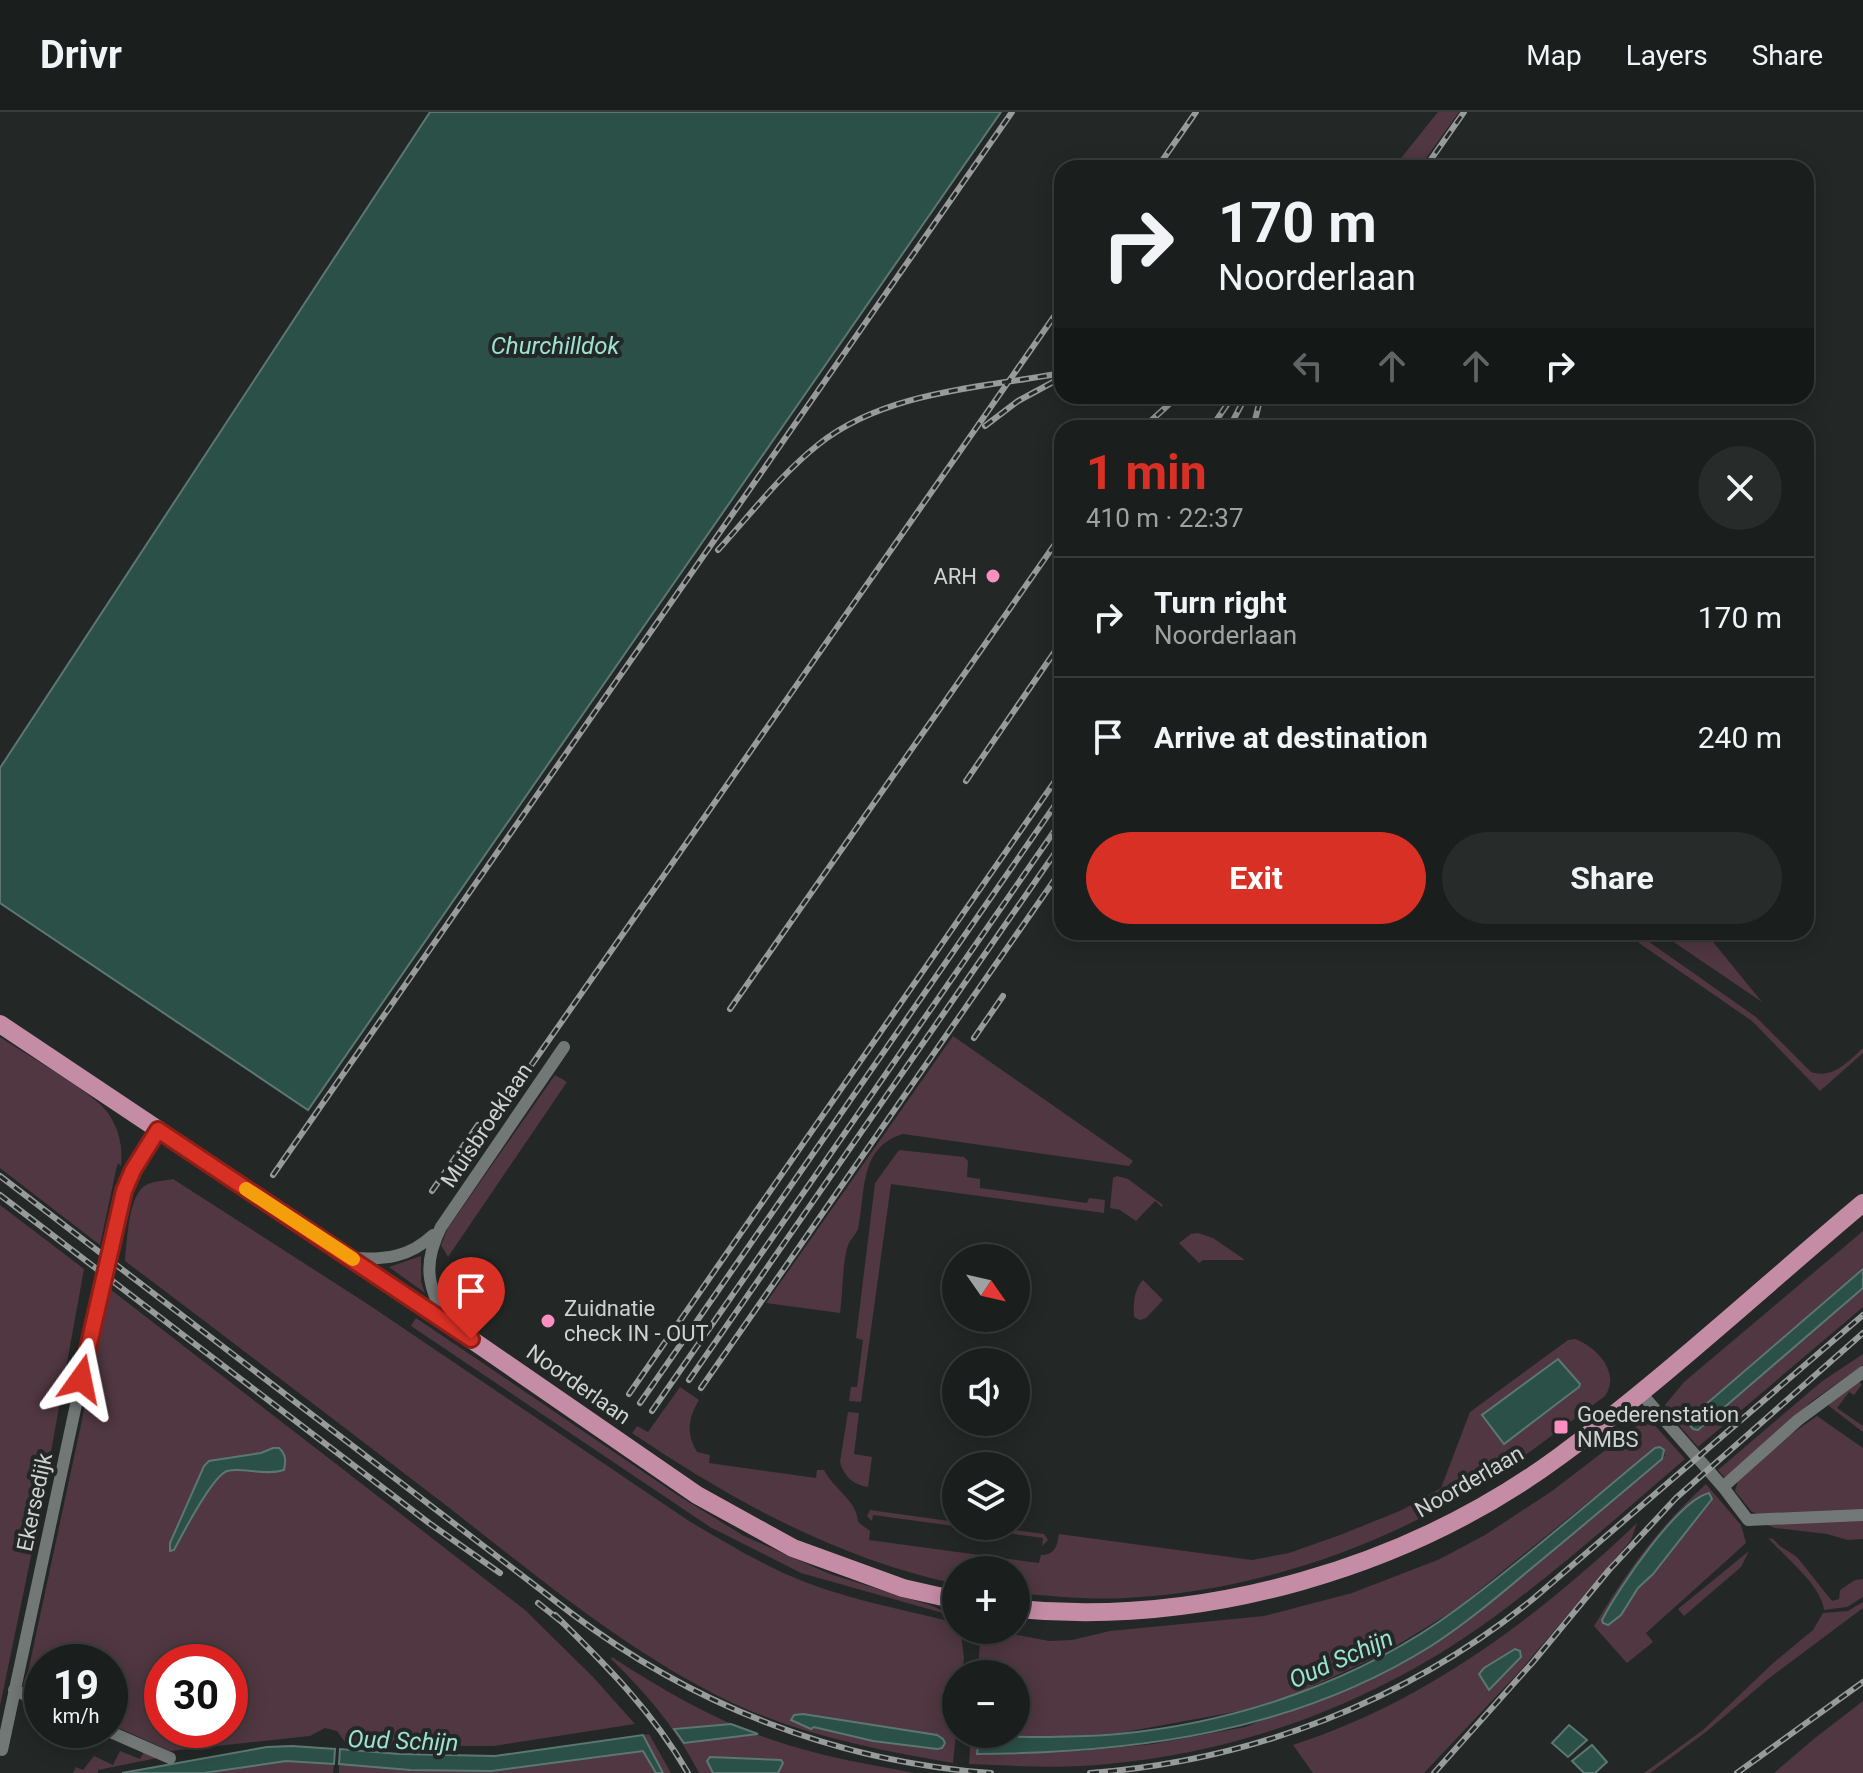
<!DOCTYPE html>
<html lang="en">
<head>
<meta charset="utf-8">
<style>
  body { margin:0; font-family:Roboto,sans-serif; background:#272b29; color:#f1f3f6; height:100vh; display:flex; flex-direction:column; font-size:30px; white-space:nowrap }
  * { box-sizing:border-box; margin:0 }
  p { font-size:26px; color:#9fa2a3 }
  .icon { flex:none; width:44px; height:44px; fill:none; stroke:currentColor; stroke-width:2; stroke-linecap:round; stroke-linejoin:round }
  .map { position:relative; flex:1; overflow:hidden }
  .sheet { position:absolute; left:1054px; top:308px; width:760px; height:520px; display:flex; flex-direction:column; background:#1a1e1c; border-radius:24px; box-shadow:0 4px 20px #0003,0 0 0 2px #383c3b }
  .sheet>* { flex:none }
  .top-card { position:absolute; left:1054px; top:48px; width:760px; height:244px; border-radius:24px; box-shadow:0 4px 20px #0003,0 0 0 2px #383c3b; background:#1a1e1c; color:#f1f3f6; overflow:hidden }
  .needle { width:52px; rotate:124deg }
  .fabs { position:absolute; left:942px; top:1132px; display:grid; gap:16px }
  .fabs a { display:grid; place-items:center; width:88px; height:88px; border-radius:50%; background:#1a1e1c; box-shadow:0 4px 20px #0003,0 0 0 2px #383c3b; font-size:40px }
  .speed { position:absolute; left:24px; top:1532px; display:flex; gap:16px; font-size:40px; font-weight:700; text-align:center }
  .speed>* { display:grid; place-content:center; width:104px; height:104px; border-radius:50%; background:#1a1e1c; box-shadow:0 4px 20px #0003,0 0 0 2px #383c3b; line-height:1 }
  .speed small { font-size:20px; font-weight:400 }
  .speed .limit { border:12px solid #d22; background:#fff; color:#111 }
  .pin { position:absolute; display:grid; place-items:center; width:68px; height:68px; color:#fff; margin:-82px -34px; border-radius:50% 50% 50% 0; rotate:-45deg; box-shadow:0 0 8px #0007 }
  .pin .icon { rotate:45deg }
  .me { position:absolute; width:88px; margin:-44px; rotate:12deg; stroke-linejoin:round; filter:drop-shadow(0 0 6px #0008) }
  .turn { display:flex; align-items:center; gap:28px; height:168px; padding:0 32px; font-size:36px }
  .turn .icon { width:104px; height:104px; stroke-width:2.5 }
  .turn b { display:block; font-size:56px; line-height:68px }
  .lanes { display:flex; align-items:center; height:76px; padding:0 32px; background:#0003; justify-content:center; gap:40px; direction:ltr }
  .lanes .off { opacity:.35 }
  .round { display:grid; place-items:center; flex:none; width:84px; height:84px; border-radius:42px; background:#272b29 }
  .overview { display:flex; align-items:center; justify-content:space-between; height:136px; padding:0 32px }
  h1 { font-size:48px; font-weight:700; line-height:60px; color:#d93025 }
  .action { display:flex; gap:16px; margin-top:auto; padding:16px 32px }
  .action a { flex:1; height:92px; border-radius:48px; background:#d93025; color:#fff; font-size:32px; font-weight:700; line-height:92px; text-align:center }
  .action a+a { background:#272b29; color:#f1f3f6 }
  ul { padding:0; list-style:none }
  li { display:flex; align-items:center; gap:24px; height:120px; padding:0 32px; border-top:2px solid #383c3b }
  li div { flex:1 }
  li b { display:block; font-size:30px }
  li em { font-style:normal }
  header { display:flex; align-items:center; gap:48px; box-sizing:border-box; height:112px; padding:0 40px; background:#1a1e1c; border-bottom:2px solid #383c3b }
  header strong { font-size:38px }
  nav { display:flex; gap:44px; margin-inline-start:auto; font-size:28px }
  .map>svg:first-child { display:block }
  .green { fill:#503741; fill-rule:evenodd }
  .water { fill:#2a5048; stroke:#5c7771; stroke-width:2 }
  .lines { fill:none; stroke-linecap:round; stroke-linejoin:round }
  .minor { stroke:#727876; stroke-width:12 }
  .primary { stroke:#c58ca6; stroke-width:18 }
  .rail-casing { stroke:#979b99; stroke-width:6 }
  .rail { stroke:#232826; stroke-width:3; stroke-dasharray:9; stroke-linecap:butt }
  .route-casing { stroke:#8d1f18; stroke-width:20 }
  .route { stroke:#d93025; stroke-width:14 }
  .slow { stroke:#f59e0b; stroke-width:14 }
  .poi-dot { fill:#fc8fc1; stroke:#232826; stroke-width:3 }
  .labels { text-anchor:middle; stroke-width:8; stroke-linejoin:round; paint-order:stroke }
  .poi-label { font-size:22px; fill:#cfd2d1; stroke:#232826; text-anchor:start }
  .street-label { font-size:22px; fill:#cfd2d1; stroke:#232826 }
  .water-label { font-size:24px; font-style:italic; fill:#9ae2d1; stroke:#232826 }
</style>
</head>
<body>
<header>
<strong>Drivr</strong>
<nav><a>Map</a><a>Layers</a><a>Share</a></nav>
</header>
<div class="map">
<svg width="1863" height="1661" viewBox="0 0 1863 1661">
  <rect width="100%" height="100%" fill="#232826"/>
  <g class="green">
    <polygon points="1438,0 1459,0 1419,56 1393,56"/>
    <path d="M 1623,820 L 1635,820 L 1756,905 L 1811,960 C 1834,967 1847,950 1863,936 L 1863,941 L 1820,979 L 1752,909 Z"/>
    <polygon points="1659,820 1705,820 1762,890"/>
    <path d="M 953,924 L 1133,1049 L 1129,1054 L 903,1022 C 858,1035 866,1082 858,1117 C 856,1123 851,1126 848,1133 C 842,1151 843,1182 840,1201 L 766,1191 Z"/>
    <path d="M 0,925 C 22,940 96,982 108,1001 C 119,1017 123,1034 121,1054 L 118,1051 L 116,1058 L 100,1133 L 0,1056 Z"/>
    <polygon points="555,963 567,970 448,1145 441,1133 448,1116"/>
    <polygon points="899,1038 964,1045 968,1049 967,1065 980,1067 980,1076 1087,1091 1089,1086 1105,1088 1104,1101 891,1072 861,1290 849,1289 851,1275 857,1275 863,1228 856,1226 875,1071"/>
    <polygon points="1117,1064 1128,1067 1163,1093 1162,1095 1155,1089 1136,1109 1120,1098 1110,1096 1113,1066"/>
    <path d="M 173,1067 L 366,1191 L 689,1409 C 727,1431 765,1455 805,1470 C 854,1489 906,1498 956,1511 L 956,1518 L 960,1518 L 961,1522 L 964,1546 L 962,1562 L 956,1562 L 956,1622 L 953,1651 C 876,1638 797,1622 726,1588 C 623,1537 533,1461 443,1391 C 337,1310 231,1229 125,1149 C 127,1130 128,1088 143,1075 C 150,1069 164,1069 173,1067 Z"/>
    <polygon points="0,1093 84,1157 39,1406 0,1594"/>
    <polygon points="1863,1119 1863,1195 1698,1335 1669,1302 1665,1293 1684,1270"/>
    <polygon points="1198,1121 1213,1126 1245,1148 1203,1148 1199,1151 1179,1131 1191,1122"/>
    <polygon points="421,1144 421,1170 425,1181 389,1155"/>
    <path d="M 1143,1168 L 1163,1188 L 1146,1206 L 1140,1208 L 1134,1205 C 1133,1192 1134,1177 1143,1168 Z"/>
    <path d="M 110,1177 L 525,1498 L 593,1565 L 635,1612 L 494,1634 L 416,1634 L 345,1630 L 337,1619 L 325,1616 L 310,1624 L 170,1639 L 110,1612 L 110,1550 L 42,1550 L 42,1582 L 25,1574 ZM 162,1550 L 230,1550 L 230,1618 L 162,1618 Z"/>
    <polygon points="416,1206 679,1384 744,1424 830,1462 933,1494 950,1503 801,1461 710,1415 411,1214"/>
    <path d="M 1575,1227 C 1597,1235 1621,1261 1605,1284 C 1567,1312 1531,1341 1491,1366 C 1384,1435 1253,1480 1125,1486 C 1089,1488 1052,1484 1016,1481 L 1016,1458 L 956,1458 L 956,1472 C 836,1446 733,1389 632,1321 L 637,1314 L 648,1320 L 680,1275 L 699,1288 C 688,1307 686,1321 697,1340 L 710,1343 L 709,1351 L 816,1366 L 817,1358 L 824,1358 C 834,1378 857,1388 858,1410 L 870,1419 L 869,1428 L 1039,1451 L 1041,1443 C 1055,1443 1057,1434 1059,1422 L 1252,1448 L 1289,1441 L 1340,1423 L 1402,1398 L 1441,1376 L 1470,1300 L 1568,1228 Z"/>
    <polygon points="1863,1242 1863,1253 1812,1289 1725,1366 1718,1358 1821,1270"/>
    <polygon points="1857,1269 1862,1272 1854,1283 1849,1280 1837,1296 1863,1314 1863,1320 1829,1294 1829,1291"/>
    <path d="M 848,1300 L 859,1301 L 854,1342 L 872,1345 L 868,1375 C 854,1373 844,1365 840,1350 Z"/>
    <polygon points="1817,1304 1863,1336 1863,1398 1758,1402 1752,1400 1735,1379 1738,1369 1790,1323"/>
    <path d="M 1651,1309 L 1685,1347 C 1622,1401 1561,1456 1494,1505 C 1381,1588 1248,1639 1108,1652 C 1062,1657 1016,1654 969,1652 L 971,1622 L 1016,1622 L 1016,1562 L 977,1562 L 980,1533 L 990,1518 L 1049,1529 L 1072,1528 L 1110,1519 L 1264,1504 L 1352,1481 L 1440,1447 L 1485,1423 L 1552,1379 L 1642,1310 ZM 1660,1335 L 1665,1343 L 1662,1347 L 1466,1510 L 1390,1557 L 1245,1615 L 1153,1632 L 1080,1639 L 979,1625 L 1053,1625 L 1120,1621 L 1240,1599 L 1294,1583 L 1383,1542 L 1456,1497 L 1655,1336 Z"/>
    <path d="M 1706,1372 L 1741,1413 L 1746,1431 L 1646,1521 L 1653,1530 L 1627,1551 L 1594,1514 C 1628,1458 1657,1417 1706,1372 Z"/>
    <polygon points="870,1398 956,1410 956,1414 984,1414 1044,1422 1048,1428 1042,1434 1043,1426 873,1403 872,1409 867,1404"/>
    <polygon points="1863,1407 1863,1427 1848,1428 1827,1422 1775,1416 1764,1412"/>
    <path d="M 1637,1411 L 1631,1428 L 1520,1559 L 1424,1661 L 1313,1661 L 1293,1633 C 1426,1590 1537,1506 1637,1411 Z"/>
    <path d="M 1768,1426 L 1773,1427 L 1780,1434 L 1797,1445 L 1832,1489 L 1839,1487 L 1840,1478 L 1855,1468 L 1863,1467 L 1863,1485 L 1847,1495 L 1824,1498 C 1822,1474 1784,1444 1768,1426 Z"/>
    <polygon points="1749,1439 1741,1455 1684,1504 1678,1497"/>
    <polygon points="1863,1490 1863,1496 1768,1567 1706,1620 1650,1661 1644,1661 1703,1618 1772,1552 1813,1518 1823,1501 1848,1499"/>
    <path d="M 612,1545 C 667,1581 725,1614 788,1633 C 830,1646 872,1653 915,1661 L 699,1661 C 676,1616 647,1582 611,1547 Z"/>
    <polygon points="1863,1589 1863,1661 1774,1661 1815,1626"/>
    <polygon points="649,1622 671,1661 663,1661 643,1623"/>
    <polygon points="120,1639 140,1647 144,1640 157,1646 98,1658 98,1661 73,1661 76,1655 83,1658 94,1644 113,1653"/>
    <polygon points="643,1639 656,1661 339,1661 339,1652 410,1658 491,1659"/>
    <polygon points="286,1649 334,1652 333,1661 204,1661"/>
  </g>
  <g class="water">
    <polygon points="430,0 1001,0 308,998 0,791 0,656"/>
    <polygon points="1863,1157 1863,1176 1698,1318 1693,1317 1688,1311 1690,1306"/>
    <polygon points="1558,1247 1580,1272 1579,1275 1504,1332 1482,1303"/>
    <path d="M 1660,1335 L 1664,1338 L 1662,1347 C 1617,1385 1572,1423 1527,1460 C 1496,1486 1465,1512 1431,1534 C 1294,1620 1135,1641 977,1642 L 979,1624 C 1025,1625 1072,1626 1118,1622 C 1237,1611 1361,1568 1457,1497 C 1525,1447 1589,1390 1655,1336 Z"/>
    <path d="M 273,1336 L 279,1336 C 286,1342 286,1349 284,1358 C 264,1364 243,1355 227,1359 C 212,1364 182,1423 174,1438 L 170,1439 L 170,1431 L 204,1354 L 209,1349 L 261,1341 Z"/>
    <path d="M 1709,1381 L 1712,1387 L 1653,1462 L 1638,1476 L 1621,1503 L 1608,1513 L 1603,1511 L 1602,1508 C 1618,1477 1677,1389 1709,1381 Z"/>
    <polygon points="1515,1537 1520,1539 1521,1545 1489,1578 1479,1562 1484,1556"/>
    <polygon points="803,1602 937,1623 943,1627 945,1631 942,1636 937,1637 873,1629 814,1615 811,1617 791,1608 794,1603"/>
    <polygon points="731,1612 758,1622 684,1631 674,1617"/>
    <polygon points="1569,1613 1587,1628 1568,1645 1552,1631"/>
    <polygon points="643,1623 663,1661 656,1661 643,1639 491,1659 410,1658 339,1652 340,1637 399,1642 495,1644"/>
    <polygon points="1592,1633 1607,1650 1595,1661 1584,1661 1572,1649"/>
    <polygon points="292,1634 335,1637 334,1652 286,1649 204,1661 122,1661 267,1635"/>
    <polygon points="710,1645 781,1648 783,1651 778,1661 713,1661 707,1649"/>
  </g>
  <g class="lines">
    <g class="minor">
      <path d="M 354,1146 C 385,1148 410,1145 433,1123"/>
      <path d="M 445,1207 C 427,1172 423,1151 441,1115 L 564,935"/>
      <polyline points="1640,1280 1723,1375 1748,1408 1863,1403"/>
      <polyline points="1723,1375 1798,1308 1863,1260"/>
      <polyline points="14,1578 42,1590"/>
      <polyline points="106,1618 170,1646"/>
      <polyline points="2,1638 105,1157 127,1069 158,1018"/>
    </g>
    <g class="primary">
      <polyline points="0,912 446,1210 697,1383 793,1436 903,1476 956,1488"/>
      <path d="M 1016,1497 C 1204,1515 1408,1456 1560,1344 C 1665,1266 1763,1175 1863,1091"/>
    </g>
    <defs>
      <g id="rail">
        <polyline points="1157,56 1196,0"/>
        <polyline points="1425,56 1464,0"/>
        <polyline points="985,314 1018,289 1055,269"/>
        <polyline points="1143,316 1178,284"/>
        <polyline points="1211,316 1233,284"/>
        <polyline points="1229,316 1246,284"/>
        <polyline points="1253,316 1261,284"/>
        <path d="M 718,438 C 750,403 781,362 819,332 C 886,279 981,276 1062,261"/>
        <polyline points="966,669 1062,529"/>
        <polyline points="730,897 1062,422"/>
        <polyline points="974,926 1003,884"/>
        <polyline points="478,1025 507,988 1062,193"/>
        <polyline points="273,1063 1012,0"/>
        <path d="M 0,1064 L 571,1501 C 694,1594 838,1650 991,1661"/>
        <polyline points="432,1079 478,1013"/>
        <polyline points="0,1083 429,1411 500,1461"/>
        <polyline points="689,1268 1062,731"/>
        <polyline points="701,1276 1062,757"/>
        <polyline points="629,1282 1062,659"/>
        <polyline points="640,1291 1062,683"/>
        <polyline points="652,1299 1062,708"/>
        <polyline points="538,1491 563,1511"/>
        <path d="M 555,1503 C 605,1552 653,1600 688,1661"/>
        <path d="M 1090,1661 C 1252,1649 1407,1589 1533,1487 L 1863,1203"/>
        <polyline points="1434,1661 1533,1550 1609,1458 1676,1386 1863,1221"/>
        <polyline points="1737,1661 1863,1570"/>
      </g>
    </defs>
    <use href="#rail" class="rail-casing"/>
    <use href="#rail" class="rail"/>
  </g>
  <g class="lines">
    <defs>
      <polyline id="route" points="81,1267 124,1079 133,1058 158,1018 471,1227"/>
    </defs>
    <use href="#route" class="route-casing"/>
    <use href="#route" class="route"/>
    <polyline class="slow" points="246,1077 353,1147"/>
  </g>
  <g class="poi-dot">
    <circle cx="993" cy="464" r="8"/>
    <circle cx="548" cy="1209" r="8"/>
    <rect x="1553" y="1307" width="16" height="16" rx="4"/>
  </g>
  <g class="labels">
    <g class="poi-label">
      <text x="977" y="472" text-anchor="end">ARH</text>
      <text x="564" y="1204">Zuidnatie<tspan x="564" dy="25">check IN - OUT</tspan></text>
      <text x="1577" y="1310">Goederenstation<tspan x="1577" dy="25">NMBS</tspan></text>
    </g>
    <g class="street-label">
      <text transform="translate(486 1013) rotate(-56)" y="8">Muisbroeklaan</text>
      <text transform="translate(579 1272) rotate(35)" y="8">Noorderlaan</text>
      <text transform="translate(1469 1369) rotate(-30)" y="8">Noorderlaan</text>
      <text transform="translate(34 1390) rotate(-78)" y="8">Ekersedijk</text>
    </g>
    <g class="water-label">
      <text x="555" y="242">Churchilldok</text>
      <text transform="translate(1341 1547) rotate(-24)" y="8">Oud Schijn</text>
      <text transform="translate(403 1629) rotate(2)" y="8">Oud Schijn</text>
    </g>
  </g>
</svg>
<div class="fabs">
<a><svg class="needle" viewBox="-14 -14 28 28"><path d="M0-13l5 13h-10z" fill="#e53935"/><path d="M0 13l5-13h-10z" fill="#9fa2a3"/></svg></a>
<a><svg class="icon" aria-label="sound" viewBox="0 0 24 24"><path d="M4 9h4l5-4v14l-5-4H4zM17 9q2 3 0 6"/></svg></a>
<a><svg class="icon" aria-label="layers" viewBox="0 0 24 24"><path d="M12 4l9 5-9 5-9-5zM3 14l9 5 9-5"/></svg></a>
<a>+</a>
<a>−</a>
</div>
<div class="speed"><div>19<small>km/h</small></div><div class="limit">30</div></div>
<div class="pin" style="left:471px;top:1227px;background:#d93025"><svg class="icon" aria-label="arrive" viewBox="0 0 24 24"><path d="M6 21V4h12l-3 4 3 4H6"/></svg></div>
<svg class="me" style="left:81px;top:1267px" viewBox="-20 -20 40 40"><path d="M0-17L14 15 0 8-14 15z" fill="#d93025" stroke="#fff" stroke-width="4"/></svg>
<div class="top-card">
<div class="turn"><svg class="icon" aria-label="right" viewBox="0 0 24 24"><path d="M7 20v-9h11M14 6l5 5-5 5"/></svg><div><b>170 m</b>Noorderlaan</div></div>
<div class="lanes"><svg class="icon off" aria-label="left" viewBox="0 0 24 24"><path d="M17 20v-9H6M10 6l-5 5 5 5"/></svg><svg class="icon off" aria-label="ahead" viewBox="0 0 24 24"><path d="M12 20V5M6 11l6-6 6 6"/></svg><svg class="icon off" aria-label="ahead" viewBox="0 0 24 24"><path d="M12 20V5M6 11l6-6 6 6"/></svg><svg class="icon" aria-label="right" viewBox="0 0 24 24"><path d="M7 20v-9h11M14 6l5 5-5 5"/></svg></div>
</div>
<section class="sheet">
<div class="overview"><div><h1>1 min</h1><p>410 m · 22:37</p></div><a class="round"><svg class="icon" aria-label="close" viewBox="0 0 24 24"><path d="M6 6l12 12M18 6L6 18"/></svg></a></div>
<ul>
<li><svg class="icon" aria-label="right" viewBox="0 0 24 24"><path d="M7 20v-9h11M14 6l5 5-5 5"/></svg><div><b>Turn right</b><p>Noorderlaan</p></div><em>170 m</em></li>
<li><svg class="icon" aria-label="arrive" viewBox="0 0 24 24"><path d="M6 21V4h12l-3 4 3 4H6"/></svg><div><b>Arrive at destination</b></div><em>240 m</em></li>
</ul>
<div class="action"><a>Exit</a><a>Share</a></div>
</section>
</div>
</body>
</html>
